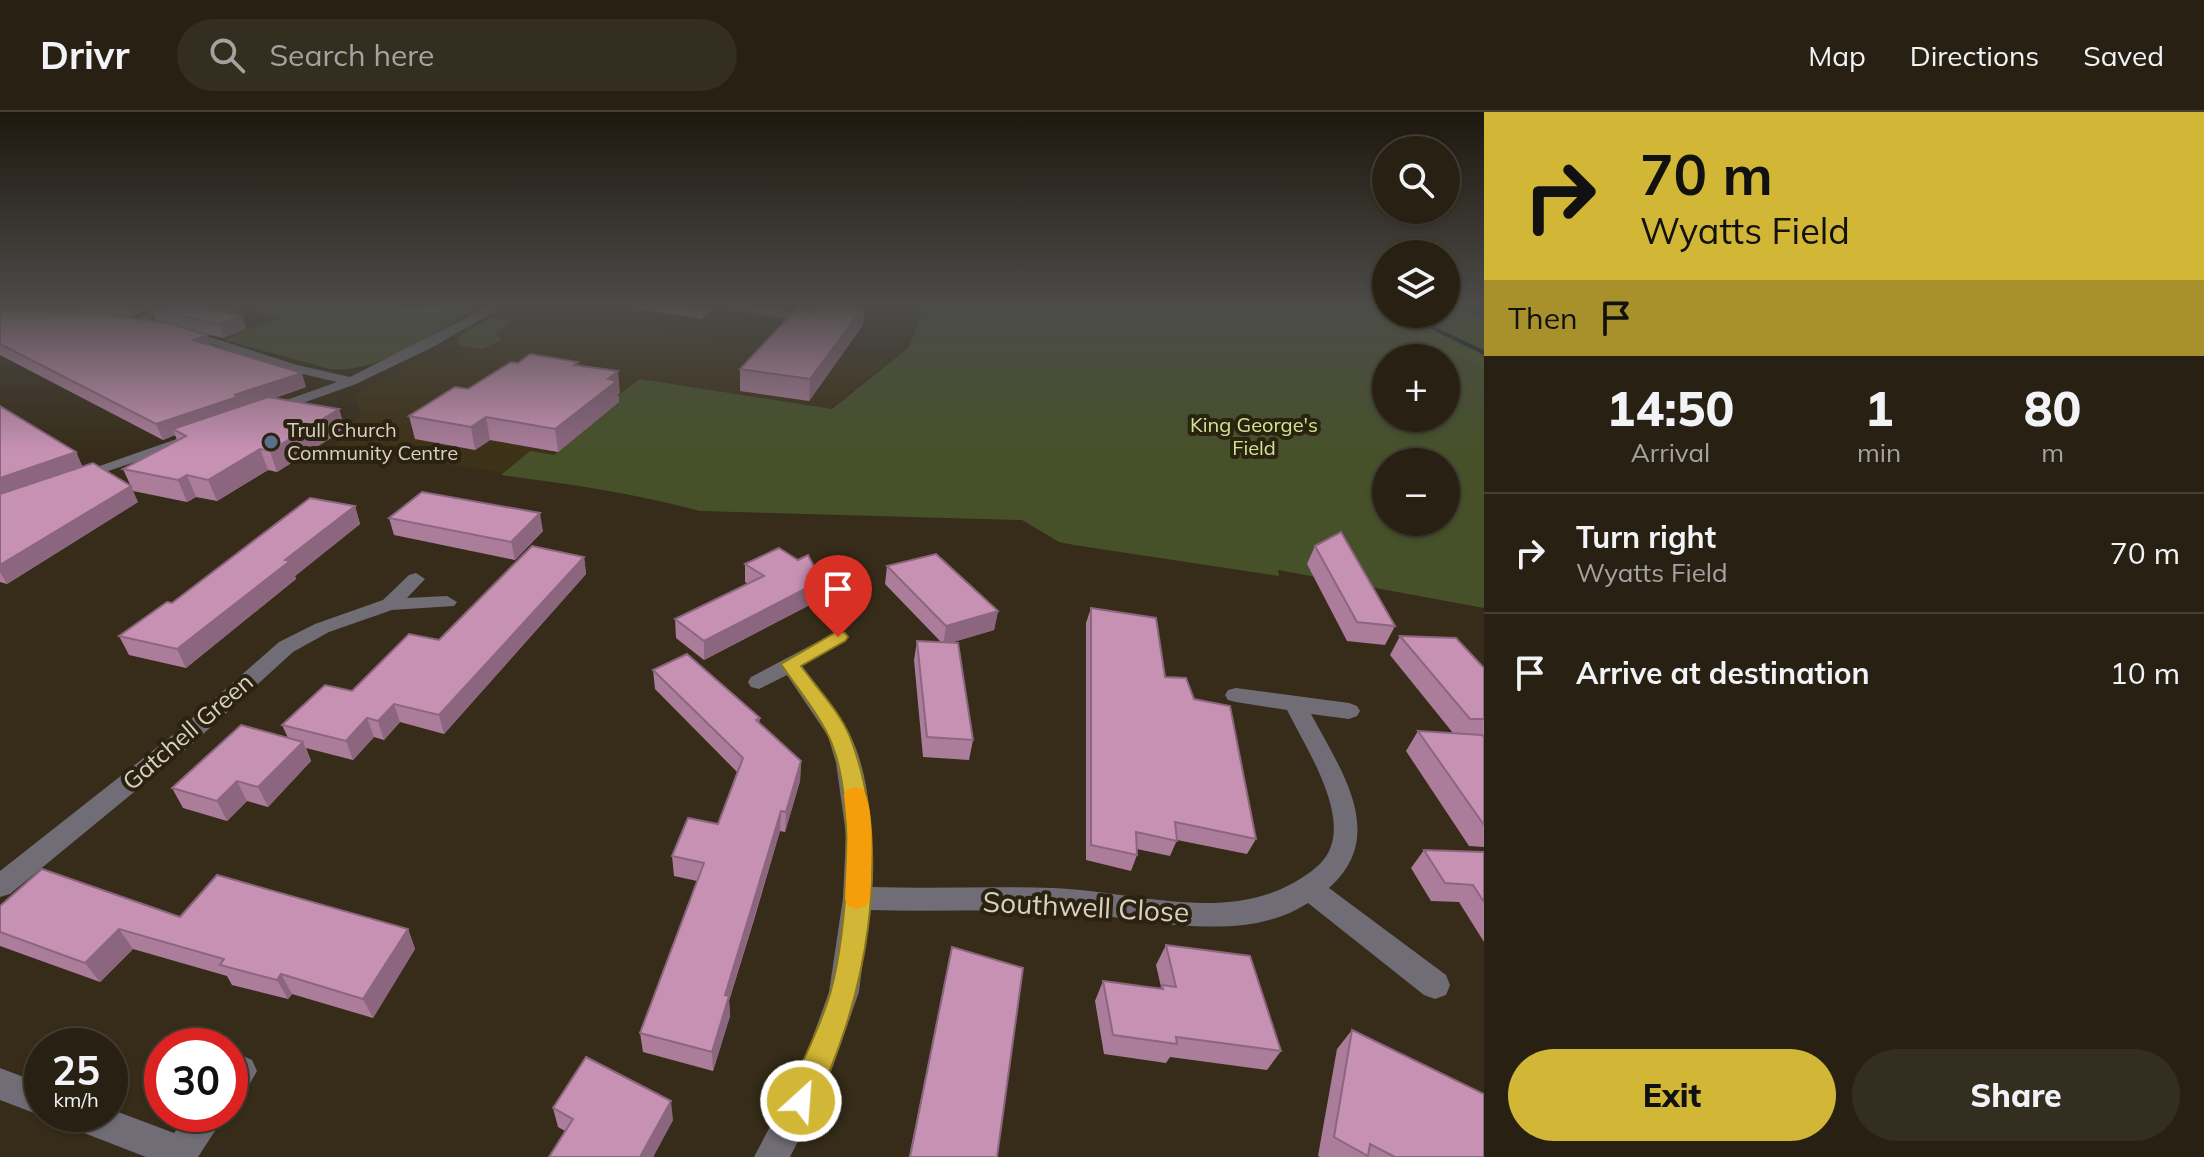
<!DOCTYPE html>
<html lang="en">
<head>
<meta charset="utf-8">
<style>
  body { margin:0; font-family:Mulish,sans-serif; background:#342e21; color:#f1f3f6; height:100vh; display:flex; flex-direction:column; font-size:30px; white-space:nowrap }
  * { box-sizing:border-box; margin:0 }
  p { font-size:26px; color:#a5a3a0 }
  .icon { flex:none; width:44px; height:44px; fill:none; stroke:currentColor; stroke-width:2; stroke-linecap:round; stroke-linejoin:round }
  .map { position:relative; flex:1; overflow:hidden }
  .panel { display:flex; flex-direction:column; background:#282113; width:720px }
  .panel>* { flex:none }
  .top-card { background:#d2b635; color:#111; overflow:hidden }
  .fabs { position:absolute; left:1372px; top:24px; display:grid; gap:16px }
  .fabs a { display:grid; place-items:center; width:88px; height:88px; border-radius:50%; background:#282113; box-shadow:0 2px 6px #0004,0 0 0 2px #443e33; font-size:40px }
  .speed { position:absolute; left:24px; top:916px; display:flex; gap:16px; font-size:40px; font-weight:700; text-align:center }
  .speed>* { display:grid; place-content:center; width:104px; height:104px; border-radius:50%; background:#282113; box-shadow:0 2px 6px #0004,0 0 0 2px #443e33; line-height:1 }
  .speed small { font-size:20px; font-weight:400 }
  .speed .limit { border:12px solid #d22; background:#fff; color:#111 }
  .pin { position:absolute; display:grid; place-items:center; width:68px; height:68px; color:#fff; margin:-82px -34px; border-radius:50% 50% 50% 0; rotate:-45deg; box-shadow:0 0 8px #0007 }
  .pin .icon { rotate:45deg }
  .me { position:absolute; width:88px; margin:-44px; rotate:26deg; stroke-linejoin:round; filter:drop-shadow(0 0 6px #0008) }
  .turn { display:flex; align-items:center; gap:28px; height:168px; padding:0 24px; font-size:36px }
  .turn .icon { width:104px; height:104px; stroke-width:2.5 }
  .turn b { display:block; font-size:56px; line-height:68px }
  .then { display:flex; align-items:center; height:76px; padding:0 24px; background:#0003; gap:16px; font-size:30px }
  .eta { display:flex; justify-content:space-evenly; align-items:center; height:136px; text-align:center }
  .eta b { font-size:48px; font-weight:800; line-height:56px }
  .cta { display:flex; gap:16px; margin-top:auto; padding:16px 24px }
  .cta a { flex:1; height:92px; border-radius:48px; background:#d2b635; color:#111; font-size:32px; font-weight:800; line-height:92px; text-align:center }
  .cta a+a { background:#342e21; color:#f1f3f6 }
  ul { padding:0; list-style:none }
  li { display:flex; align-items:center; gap:24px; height:120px; padding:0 24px; border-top:2px solid #443e33 }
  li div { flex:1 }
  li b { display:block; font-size:30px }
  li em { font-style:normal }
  header { display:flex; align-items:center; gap:48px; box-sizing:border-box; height:112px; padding:0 40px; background:#282113; border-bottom:2px solid #443e33 }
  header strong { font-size:38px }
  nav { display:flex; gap:44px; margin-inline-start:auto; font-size:28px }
  .search { width:560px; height:72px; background:#342e21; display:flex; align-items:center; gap:20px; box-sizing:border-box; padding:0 28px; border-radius:44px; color:#a5a3a0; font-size:30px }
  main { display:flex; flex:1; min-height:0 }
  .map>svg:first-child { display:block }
  .built { fill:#3d3117 }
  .green { fill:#46512a; fill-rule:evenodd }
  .forest { fill:#4b5a23 }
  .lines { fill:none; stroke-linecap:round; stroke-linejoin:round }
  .stream { fill:#021c1d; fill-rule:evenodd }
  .minor { fill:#706d77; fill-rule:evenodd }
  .wall { fill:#ab7d9b; fill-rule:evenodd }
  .shaded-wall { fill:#8b667e }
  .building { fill:#c791b4; stroke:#8b667e; stroke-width:2 }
  .route { fill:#d2b635; stroke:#887622; stroke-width:2 }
  .slow { fill:#f59e0b }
  .service-dot { fill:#5c6f8a; stroke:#2b220f; stroke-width:3 }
  .labels { text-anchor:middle; stroke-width:8; stroke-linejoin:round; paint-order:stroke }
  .far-park-label { font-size:20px; fill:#cee794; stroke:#2b220f }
  .far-poi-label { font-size:20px; fill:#d7d1c5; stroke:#2b220f; text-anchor:start }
  .street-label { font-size:24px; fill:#d7d1c5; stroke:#2b220f }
  .near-street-label { font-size:28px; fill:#d7d1c5; stroke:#2b220f }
</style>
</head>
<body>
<header>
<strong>Drivr</strong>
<div class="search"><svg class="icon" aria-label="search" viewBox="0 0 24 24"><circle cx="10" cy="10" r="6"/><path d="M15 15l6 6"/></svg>Search here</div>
<nav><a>Map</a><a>Directions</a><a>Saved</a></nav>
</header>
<main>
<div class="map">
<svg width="1484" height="1045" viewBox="0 0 1484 1045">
  <rect width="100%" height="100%" fill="#362c19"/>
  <polygon class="built" points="533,198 803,238 891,248 700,399 659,388 574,372 335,335 361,303 354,283 416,247 430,243 459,244 461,234 457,229 459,224 490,206 513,209"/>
  <g class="green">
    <path d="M 249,192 L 469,192 L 471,196 L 463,205 C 422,227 378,261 330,257 L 224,228 L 279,205 L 244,196 Z"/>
    <path d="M 926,192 L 1335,192 L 1484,257 L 1484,496 L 1278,458 L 1279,464 L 1074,433 L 1059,430 L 1022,408 L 700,399 C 635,381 568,372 501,363 L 530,339 L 554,343 L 618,291 L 610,289 L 640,267 L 832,297 L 908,236 ZM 1386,246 L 1446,246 L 1446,306 L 1386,306 ZM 1386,350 L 1446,350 L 1446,410 L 1386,410 Z"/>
    <polygon points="490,206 513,209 496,221 501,228 483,237 461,234 457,229 459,224"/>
  </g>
  <polygon class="forest" points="1335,192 1386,192 1386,202 1446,202 1446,192 1484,208 1484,257"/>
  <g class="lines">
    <g class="stream">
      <polygon points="1380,192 1386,192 1386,196"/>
      <polygon points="1400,202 1408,202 1484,238 1484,243"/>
    </g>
    <g class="minor">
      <polygon points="167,192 182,192 139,213 129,211"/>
      <polygon points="493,192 507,192 431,236 356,272 272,302 267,301 267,295 337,270 290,259 181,221 191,219 297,253 350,265"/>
      <path d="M 702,192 C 729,192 796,193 816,211 L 809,218 L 799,209 Z"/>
      <polygon points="188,323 193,324 193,330 85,367 79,369 71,364"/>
      <polygon points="416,461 425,467 407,486 447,484 457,490 454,494 392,498 329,520 293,540 190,634 10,782 0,785 0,759 174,622 279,530 315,512 383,488 409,463"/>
      <path d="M 838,519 L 848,525 L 845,529 L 802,554 C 818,576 837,597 849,621 C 872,664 872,728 871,775 C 932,777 993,774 1053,776 C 1134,779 1230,814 1303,765 C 1314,758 1327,748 1331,734 C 1345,695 1304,632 1287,598 L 1236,590 L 1228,588 L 1225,583 L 1228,578 L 1236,576 L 1349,591 L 1357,594 L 1360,599 L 1357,604 L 1349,607 L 1311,602 C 1340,657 1389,723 1329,776 L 1446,863 L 1450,873 L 1446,883 L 1435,887 L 1424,883 L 1308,791 C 1238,837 1131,802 1054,799 C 992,797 931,800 869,798 L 859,880 L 827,971 L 790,1045 L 754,1045 L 803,952 L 829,880 L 843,786 L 846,722 L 836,651 L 828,624 L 787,563 L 759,577 L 751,575 L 748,570 L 751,565 Z"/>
      <polygon points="241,943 252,948 257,959 242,985 230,989 230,948"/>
      <polygon points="0,956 42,972 42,1002 48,1002 42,1004 0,988"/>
      <polygon points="110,997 174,1021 188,1002 226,1002 198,1045 146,1045 66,1014 61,1002 110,1002"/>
    </g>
  </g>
  <g class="wall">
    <path d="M 0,192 L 256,192 L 229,201 L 242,204 L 246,217 L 223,226 L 188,217 L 211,233 L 306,275 L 275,286 L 339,297 L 345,317 L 277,360 L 268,358 L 217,389 L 196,385 L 187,390 L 133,379 L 123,357 L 177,328 L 175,323 L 163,328 L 0,243 ZM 151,196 L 156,209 L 163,210 L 121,204 L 132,205 Z"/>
    <polygon points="385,192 453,192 442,201 387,198"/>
    <polygon points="630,192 714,192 714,197 702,207 631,196"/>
    <polygon points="809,192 865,193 863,213 809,289 740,279 740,257 808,199"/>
    <polygon points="518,251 579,253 620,281 618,282 619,290 558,340 490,328 475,338 415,327 409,304 468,277"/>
    <polygon points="0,294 76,340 82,354 138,390 7,472 0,470"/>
    <polygon points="355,394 360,412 295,464 296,467 186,556 129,543 119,524 172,491"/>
    <polygon points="389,406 543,419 515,448 394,423"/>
    <polygon points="1315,434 1395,514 1385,533 1347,529 1307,452"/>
    <polygon points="584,445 586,462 444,622 400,610 384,628 374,625 353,648 306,636 311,649 268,695 247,689 227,709 183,696 172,676 288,626 282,613 352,579"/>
    <polygon points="745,452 817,460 826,466 825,485 704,548 676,526 675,507 748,472 745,470"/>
    <polygon points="887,454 998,499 994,518 950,531 973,628 969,648 923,645 914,548 917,529 941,530 885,472"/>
    <polygon points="1091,496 1165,565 1194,587 1256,727 1247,742 1177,728 1170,744 1137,737 1137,743 1131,759 1086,748 1086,511"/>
    <polygon points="1400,524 1484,556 1484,735 1469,734 1406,639 1418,619 1453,621 1390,543"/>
    <polygon points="653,558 760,606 759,611 801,649 800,669 785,720 780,719 754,808 729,889 730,904 713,959 643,940 640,921 697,769 674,764 672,744 718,712 737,660 655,577"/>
    <polygon points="1424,738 1484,740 1484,830 1459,790 1431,789 1411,756"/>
    <polygon points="0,794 408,817 415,837 373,906 292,882 288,887 232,873 227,864 133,837 100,870 0,834"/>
    <polygon points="1166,833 1281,939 1267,958 1170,945 1166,951 1104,942 1095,889 1103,869 1160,877 1161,875 1156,853"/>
    <polygon points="952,835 997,1045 909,1045"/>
    <polygon points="1352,918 1484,1045 1320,1045 1318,1044 1337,937"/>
    <polygon points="553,996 673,1008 653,1045 549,1045 565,1019 558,1015"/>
  </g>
  <g class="shaded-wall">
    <polygon points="127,192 159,192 132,205"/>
    <polygon points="211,192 256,192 207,208 203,195"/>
    <polygon points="440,192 453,192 442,201"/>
    <polygon points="707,192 714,192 714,197 702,207 702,196"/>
    <polygon points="860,192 863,192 863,196 865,193 863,213 809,289 810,267"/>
    <polygon points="242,204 246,217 223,226 218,212"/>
    <polygon points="207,223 212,237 193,228"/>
    <polygon points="618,259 620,281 618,282 619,290 558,340 555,317 608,267"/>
    <polygon points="302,261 306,275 244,297 173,317 175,323 163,328 156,312 234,283"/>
    <polygon points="339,297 345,317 277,360 270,339"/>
    <polygon points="486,305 490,328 475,338 471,315"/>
    <polygon points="260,337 268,358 217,389 208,368"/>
    <polygon points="76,340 83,356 0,385 0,366"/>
    <polygon points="187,363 196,385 187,390 178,368"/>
    <polygon points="131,374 138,390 7,472 0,460 0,453"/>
    <polygon points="355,394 360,412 295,464 296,467 186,556 177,537 285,448"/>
    <polygon points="540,401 543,419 515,448 511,430"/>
    <polygon points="584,445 586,462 444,622 439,603"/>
    <polygon points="826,466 825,485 704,548 704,529"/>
    <polygon points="998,499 994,518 943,533 946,514"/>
    <polygon points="394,592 400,610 384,628 378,609"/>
    <polygon points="367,606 374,625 353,648 346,629"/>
    <polygon points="303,630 311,649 268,695 258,675"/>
    <polygon points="801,649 800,669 785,720 786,700"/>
    <polygon points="237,669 247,689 227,709 217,689"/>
    <polygon points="781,699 780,719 729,889 730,904 713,959 712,940 725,883"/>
    <polygon points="119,817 133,837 100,870 85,851"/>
    <polygon points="408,817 415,837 373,906 363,887"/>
    <polygon points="281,862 292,882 288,887 277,868"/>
    <polygon points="671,989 673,1008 653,1045 640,1045"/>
  </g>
  <g class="building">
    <polygon points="158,192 211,192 203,195 242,204 218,212 151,196"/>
    <polygon points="677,192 707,192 702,196"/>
    <polygon points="819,192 865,193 810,267 740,257 800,193 810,201"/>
    <polygon points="0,197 106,202 172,212 207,223 193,228 302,261 234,283 240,284 156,312 0,232"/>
    <polygon points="530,242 578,250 574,253 618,259 608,267 617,269 555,317 486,305 471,315 409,304 455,275 468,277 511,250 518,251"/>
    <polygon points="268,285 339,297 270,339 260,337 208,368 187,363 178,368 123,357 186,324 173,317"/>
    <polygon points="0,294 76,340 0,366"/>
    <polygon points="93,351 131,374 0,453 0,382"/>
    <polygon points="422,380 540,401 511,430 389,406"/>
    <polygon points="310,386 355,394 285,448 290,449 177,537 119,524 167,490 172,491"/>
    <polygon points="1341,420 1395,514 1357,510 1315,434"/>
    <polygon points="532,434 584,445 439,603 394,592 378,609 367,606 346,629 282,613 325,573 352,579 409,522 439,528"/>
    <polygon points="779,436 798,448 808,443 817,460 826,466 704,529 675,507 764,464 745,452"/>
    <polygon points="936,442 998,499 946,514 887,454"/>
    <polygon points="1091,496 1156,506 1165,565 1186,566 1194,587 1230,594 1256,727 1175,710 1177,729 1136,720 1137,743 1091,733"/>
    <polygon points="1400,524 1456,526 1484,556 1484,607 1470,607"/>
    <polygon points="917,529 958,531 973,628 927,625"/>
    <polygon points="687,542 760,606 756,608 801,649 786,700 781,699 754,788 725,883 729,884 712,940 640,921 704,751 672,744 688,706 718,712 743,646 653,558"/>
    <polygon points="241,613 303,630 258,675 237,669 217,689 172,676"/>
    <polygon points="1418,619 1482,623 1484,625 1484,713"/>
    <polygon points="1424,738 1484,740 1484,790 1473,773 1445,771"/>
    <polygon points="42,757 180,805 217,763 408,817 363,887 281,862 277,868 220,853 224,847 119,817 85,851 0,820 0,794"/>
    <polygon points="1166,833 1250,844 1281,939 1176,925 1177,932 1113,923 1103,869 1163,877 1162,873 1176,875"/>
    <polygon points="952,835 1023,856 997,1045 910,1045"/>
    <polygon points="1352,918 1484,982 1484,1045 1395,1045 1370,1032 1368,1044 1334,1025"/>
    <polygon points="586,945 671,989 640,1045 549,1045 573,1007 553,996"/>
  </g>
  <linearGradient id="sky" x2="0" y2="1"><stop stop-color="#1e180e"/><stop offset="0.57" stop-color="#4c4b49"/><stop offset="1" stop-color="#4c4b49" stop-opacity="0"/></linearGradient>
  <rect width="1484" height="339" fill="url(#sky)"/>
  <path class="route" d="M 838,519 L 845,521 L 848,525 L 845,529 L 801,554 C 817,576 840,600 850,625 C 895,740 866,893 811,999 L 801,1004 L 790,999 L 786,989 C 800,953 819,919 830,882 C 848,820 857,682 828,623 C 816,598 796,575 781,552 Z"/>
  <path class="slow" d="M 855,675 L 863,677 C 877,703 870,757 870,787 L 866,794 L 857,797 L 848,794 L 845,787 L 848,722 L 844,683 L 847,677 Z"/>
  <circle class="service-dot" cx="271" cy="330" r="8"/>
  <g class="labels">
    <g class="far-park-label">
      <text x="1254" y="320">King George's<tspan x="1254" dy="23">Field</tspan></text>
    </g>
    <g class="far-poi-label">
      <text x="287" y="325">Trull Church<tspan x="287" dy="23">Community Centre</tspan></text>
    </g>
    <g class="street-label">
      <text transform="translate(188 620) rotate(-41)" y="8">Gatchell Green</text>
    </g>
    <g class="near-street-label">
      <text transform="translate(1086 795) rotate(3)" y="10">Southwell Close</text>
    </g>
  </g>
</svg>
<div class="fabs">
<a><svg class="icon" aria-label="search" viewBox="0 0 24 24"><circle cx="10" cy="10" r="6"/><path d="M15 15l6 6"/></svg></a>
<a><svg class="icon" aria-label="layers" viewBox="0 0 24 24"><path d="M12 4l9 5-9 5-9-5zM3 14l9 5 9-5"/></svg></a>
<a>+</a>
<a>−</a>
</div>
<div class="speed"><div>25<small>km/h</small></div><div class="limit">30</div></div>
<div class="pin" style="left:838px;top:525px;background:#d93025"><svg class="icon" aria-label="arrive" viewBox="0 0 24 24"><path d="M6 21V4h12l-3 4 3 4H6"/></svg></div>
<svg class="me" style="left:801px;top:989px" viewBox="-20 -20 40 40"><circle r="17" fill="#d2b635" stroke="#fff" stroke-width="3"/><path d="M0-11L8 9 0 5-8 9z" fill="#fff"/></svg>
</div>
<section class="panel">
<div class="top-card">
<div class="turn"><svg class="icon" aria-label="right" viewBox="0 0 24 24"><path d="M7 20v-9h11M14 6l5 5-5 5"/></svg><div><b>70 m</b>Wyatts Field</div></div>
<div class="then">Then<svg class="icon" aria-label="arrive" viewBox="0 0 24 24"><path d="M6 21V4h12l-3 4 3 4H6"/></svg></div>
</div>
<div class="eta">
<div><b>14:50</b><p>Arrival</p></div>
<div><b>1</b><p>min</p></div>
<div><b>80</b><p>m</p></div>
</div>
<ul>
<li><svg class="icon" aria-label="right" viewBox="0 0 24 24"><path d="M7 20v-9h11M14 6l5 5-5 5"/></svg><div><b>Turn right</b><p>Wyatts Field</p></div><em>70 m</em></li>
<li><svg class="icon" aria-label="arrive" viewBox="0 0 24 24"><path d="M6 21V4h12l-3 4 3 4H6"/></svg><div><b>Arrive at destination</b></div><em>10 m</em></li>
</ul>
<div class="cta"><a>Exit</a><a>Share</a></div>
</section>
</main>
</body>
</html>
